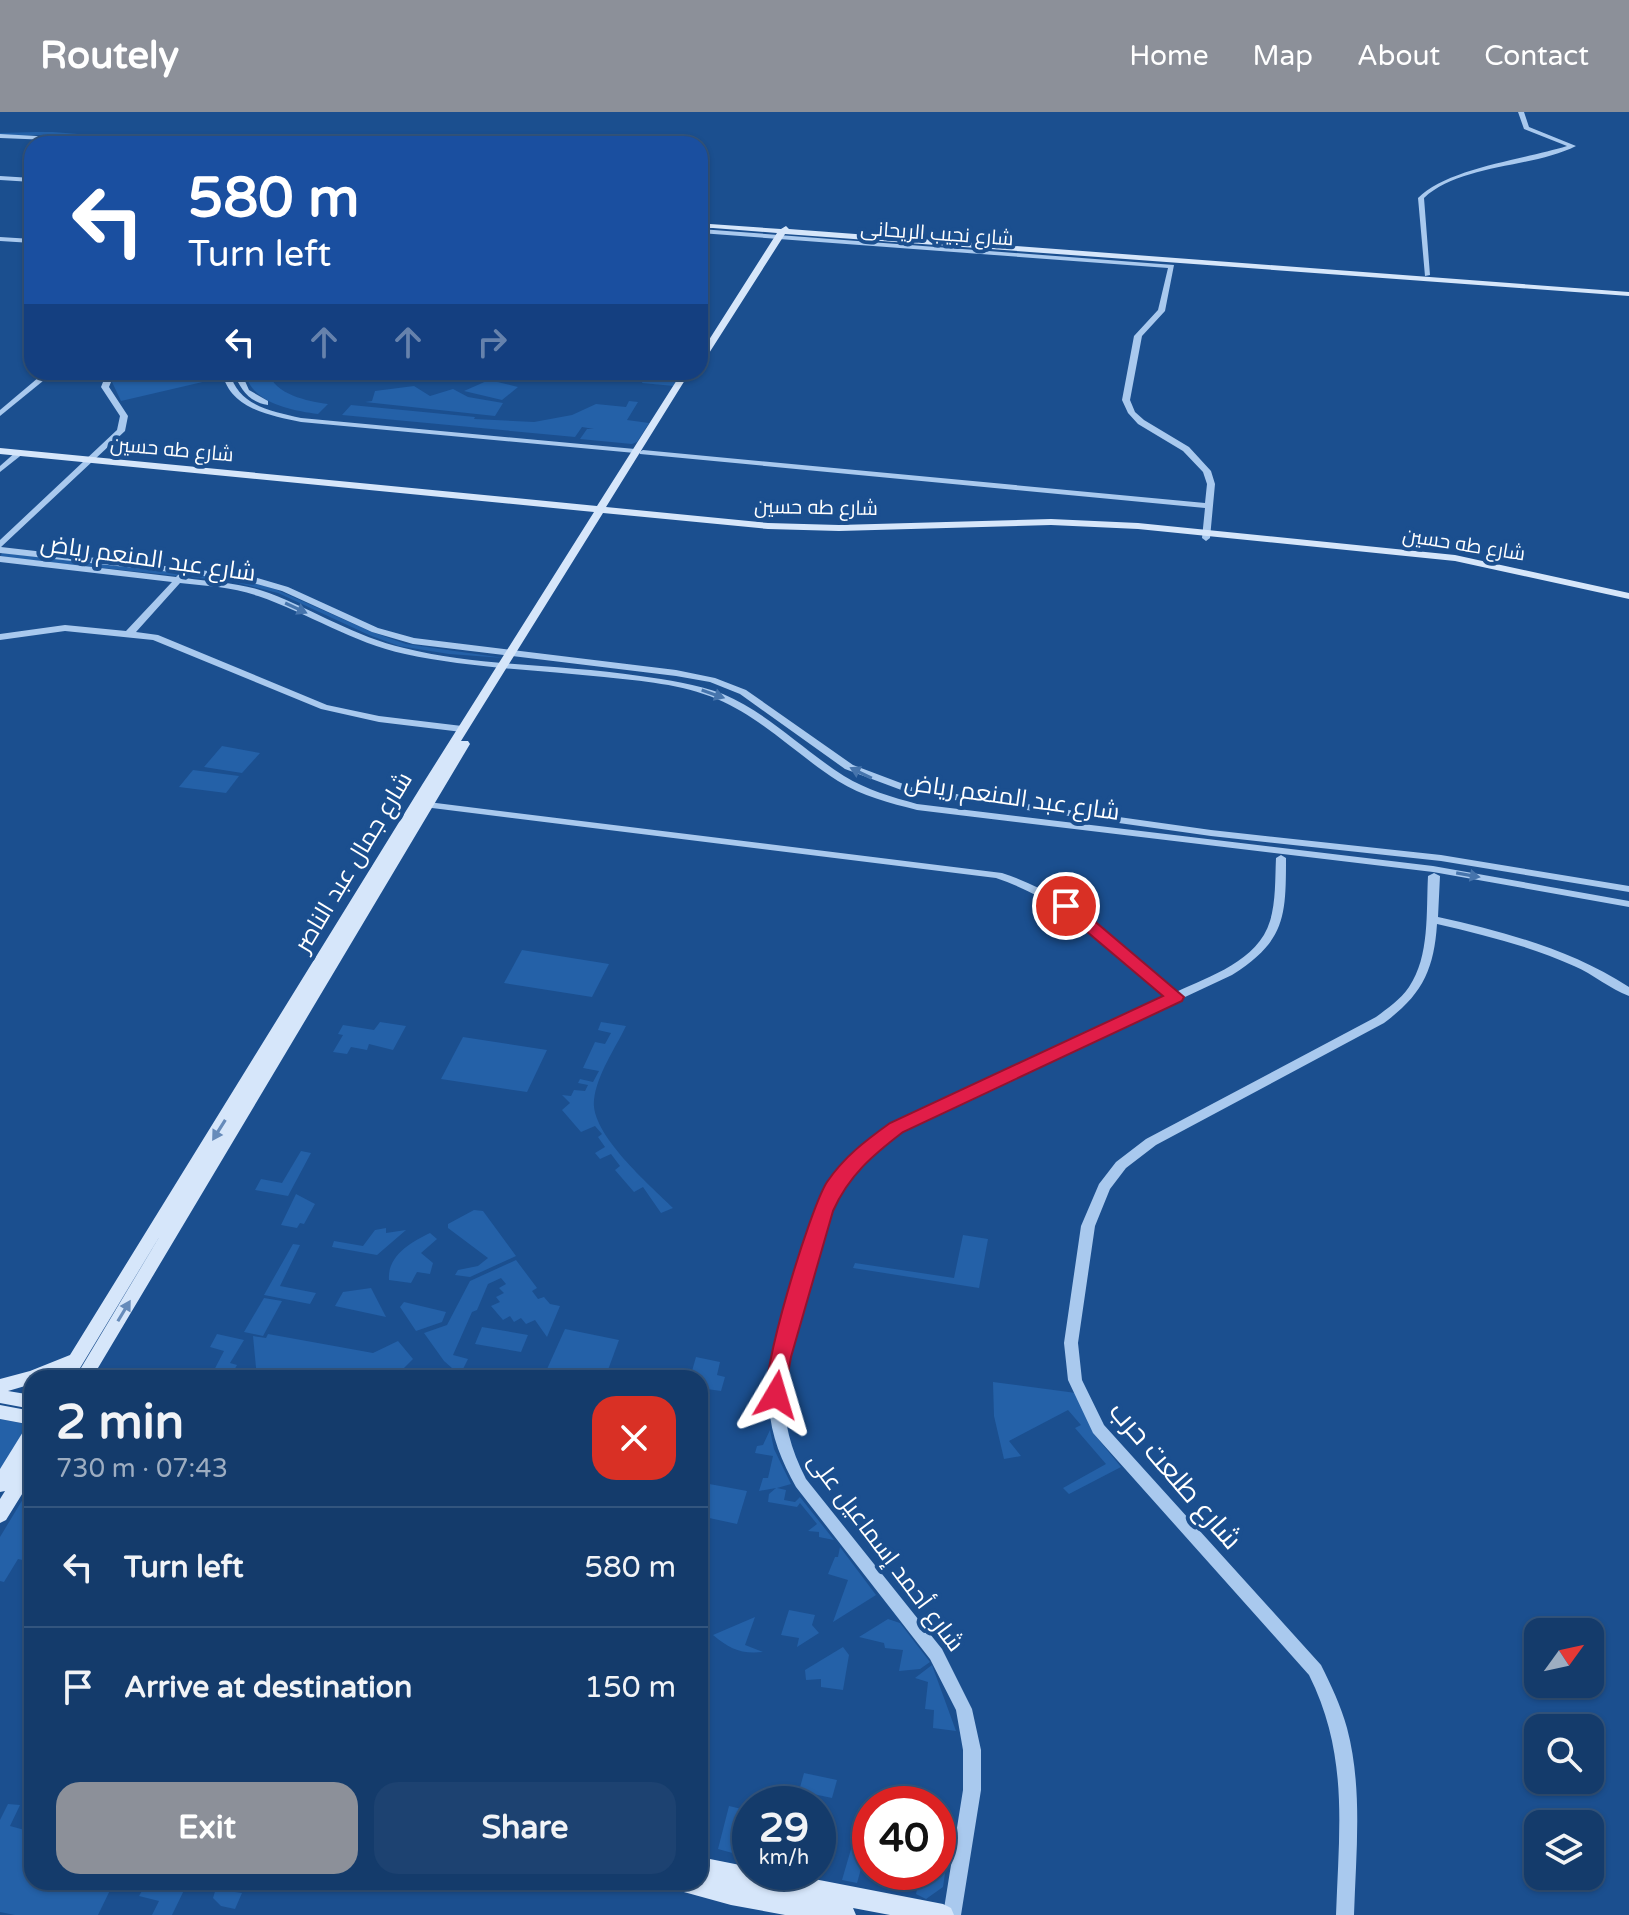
<!DOCTYPE html>
<html lang="en">
<head>
<meta charset="utf-8">
<style>
  body { margin:0; font-family:"Varela Round",Cairo,sans-serif; background:#1d4271; color:#f1f3f6; height:100vh; display:flex; flex-direction:column; font-size:30px; white-space:nowrap }
  * { box-sizing:border-box; margin:0 }
  p { font-size:26px; color:#9dadc1 }
  .icon { flex:none; width:44px; height:44px; fill:none; stroke:currentColor; stroke-width:2; stroke-linecap:round; stroke-linejoin:round }
  .map { position:relative; flex:1; overflow:hidden }
  .side { position:absolute; left:24px; top:1258px; width:684px; height:520px; display:flex; flex-direction:column; background:#143b6b; border-radius:24px; box-shadow:0 2px 6px #0004,0 0 0 2px #33557e }
  .side>* { flex:none }
  .banner { position:absolute; left:24px; top:24px; width:684px; height:244px; border-radius:24px; box-shadow:0 2px 6px #0004,0 0 0 2px #33557e; background:#1a4fa0; color:#fff; overflow:hidden }
  .needle { width:52px; rotate:57deg }
  .controls { position:absolute; left:1524px; top:1506px; display:grid; gap:16px }
  .controls a { display:grid; place-items:center; width:80px; height:80px; border-radius:16px; background:#143b6b; box-shadow:0 2px 6px #0004,0 0 0 2px #33557e; font-size:40px }
  .speed { position:absolute; left:732px; top:1674px; display:flex; gap:16px; font-size:40px; font-weight:700; text-align:center }
  .speed>* { display:grid; place-content:center; width:104px; height:104px; border-radius:50%; background:#143b6b; box-shadow:0 2px 6px #0004,0 0 0 2px #33557e; line-height:1 }
  .speed small { font-size:20px; font-weight:400 }
  .speed .limit { border:12px solid #d22; background:#fff; color:#111 }
  .pin { position:absolute; display:grid; place-items:center; width:68px; height:68px; color:#fff; margin:-34px; border:4px solid #fff; border-radius:50%; box-shadow:0 2px 8px #0007 }
  .me { position:absolute; width:88px; margin:-44px; rotate:7deg; stroke-linejoin:round; filter:drop-shadow(0 0 6px #0008) }
  .turn { display:flex; align-items:center; gap:28px; height:168px; padding:0 32px; font-size:36px }
  .turn .icon { width:104px; height:104px; stroke-width:2.5 }
  .turn b { display:block; font-size:56px; line-height:68px }
  .lanes { display:flex; align-items:center; height:76px; padding:0 32px; background:#0003; justify-content:center; gap:40px; direction:ltr }
  .lanes .off { opacity:.35 }
  .round { display:grid; place-items:center; flex:none; width:84px; height:84px; border-radius:24px; background:#1d4271 }
  .overview { display:flex; align-items:center; justify-content:space-between; height:136px; padding:0 32px }
  h1 { font-size:48px; font-weight:800; line-height:60px }
  .cta { display:flex; gap:16px; margin-top:auto; padding:16px 32px }
  .cta a { flex:1; height:92px; border-radius:24px; background:#8c9099; color:#fff; font-size:32px; font-weight:800; line-height:92px; text-align:center }
  .cta a+a { background:#1d4271; color:#f1f3f6 }
  ul { padding:0; list-style:none }
  li { display:flex; align-items:center; gap:24px; height:120px; padding:0 32px; border-top:2px solid #33557e }
  li div { flex:1 }
  li b { display:block; font-size:30px }
  li em { font-style:normal }
  header { display:flex; align-items:center; gap:48px; box-sizing:border-box; height:112px; padding:0 40px; background:#8c9099; color:#fff }
  header strong { font-size:38px }
  nav { display:flex; gap:44px; margin-inline-start:auto; font-size:28px }
  .map>svg:first-child { display:block }
  .green { fill:#2461a8 }
  .lines { fill:none; stroke-linecap:round; stroke-linejoin:round }
  .tertiary { fill:#a9c9ee; fill-rule:evenodd }
  .secondary { fill:#d6e6fa; fill-rule:evenodd }
  .oneway { fill:#4674ac }
  .oneway2 { fill:#668bba }
  .route { fill:#e11d48; stroke:#92132f; stroke-width:2 }
  .labels { text-anchor:middle; stroke-width:8; stroke-linejoin:round; paint-order:stroke }
  .far-street-label { font-size:20px; fill:#fff; stroke:#1b4f8f }
  .street-label { font-size:24px; fill:#fff; stroke:#1b4f8f }
  .near-street-label { font-size:28px; fill:#fff; stroke:#1b4f8f }
</style>
</head>
<body>
<header>
<strong>Routely</strong>
<nav><a>Home</a><a>Map</a><a>About</a><a>Contact</a></nav>
</header>
<div class="map">
<svg width="1629" height="1803" viewBox="0 0 1629 1803">
  <rect width="100%" height="100%" fill="#1b4f8f"/>
  <g class="green">
    <polygon points="35,20 53,20 204,32 35,23 0,24 0,21"/>
    <polygon points="118,260 223,260 224,265 121,289 112,270"/>
    <path d="M 245,260 L 268,260 C 275,283 307,289 328,292 L 318,302 C 291,298 251,291 245,260 Z"/>
    <polygon points="574,260 655,260 654,264 679,266 674,274 642,271 646,262 630,261 625,269 570,264"/>
    <polygon points="489,268 518,275 502,288 464,279"/>
    <polygon points="414,274 430,284 453,277 468,285 503,291 495,304 365,290 372,289 375,279"/>
    <polygon points="629,289 638,290 627,308 649,311 637,330 632,332 580,327 587,317 594,317 582,315 575,325 342,303 351,293 475,305 474,307 534,310 572,303 596,292 626,295"/>
    <polygon points="2,441 181,460 178,464 0,445"/>
    <polygon points="195,461 237,466 275,477 372,520 406,532 504,546 449,542 399,534 369,523 278,481 234,470 191,465"/>
    <polygon points="222,634 260,641 242,661 204,655"/>
    <polygon points="193,658 239,664 226,681 179,675"/>
    <polygon points="522,838 609,852 592,885 504,871"/>
    <polygon points="380,910 406,914 393,938 369,932 367,938 351,935 347,942 333,940 343,923 338,922 343,913 374,918"/>
    <path d="M 601,910 L 626,914 C 615,937 597,962 594,988 C 590,1022 650,1073 673,1096 L 661,1101 L 643,1075 L 634,1080 L 615,1058 L 620,1054 L 611,1042 L 600,1047 L 595,1041 L 605,1035 L 598,1025 L 602,1022 L 595,1014 L 581,1020 L 562,998 L 570,991 L 562,983 L 571,984 L 574,978 L 585,979 L 588,973 L 578,971 L 580,967 L 593,970 L 599,959 L 583,956 L 595,930 L 605,932 L 611,921 L 598,918 Z"/>
    <polygon points="463,925 547,938 527,980 441,967"/>
    <polygon points="301,1039 311,1041 288,1084 255,1078 261,1067 282,1071"/>
    <polygon points="296,1082 315,1092 304,1112 300,1111 297,1116 281,1113"/>
    <polygon points="474,1098 483,1099 516,1144 470,1165 455,1163 458,1158 478,1154 488,1146 448,1116 448,1112"/>
    <polygon points="386,1116 386,1121 406,1118 377,1143 332,1135 334,1129 363,1134 375,1118"/>
    <path d="M 430,1121 L 437,1127 L 421,1141 L 433,1151 L 430,1162 L 417,1160 L 411,1171 L 389,1168 C 387,1144 411,1130 430,1121 Z"/>
    <polygon points="963,1123 988,1127 979,1176 853,1156 855,1151 954,1166"/>
    <polygon points="293,1132 300,1133 280,1174 316,1181 310,1192 264,1183"/>
    <polygon points="516,1148 537,1176 532,1179 538,1187 544,1185 550,1192 560,1194 547,1225 535,1208 526,1212 521,1206 514,1210 510,1204 503,1208 491,1194 500,1190 496,1185 504,1181 499,1176 506,1172 501,1166 488,1172 477,1198 472,1200 453,1243 468,1247 460,1263 444,1249 424,1221 447,1213 470,1169"/>
    <polygon points="371,1176 386,1205 335,1194 343,1180"/>
    <polygon points="264,1186 282,1189 263,1224 244,1220"/>
    <polygon points="404,1190 446,1200 442,1210 416,1219 400,1195"/>
    <polygon points="482,1215 528,1223 521,1240 475,1232"/>
    <polygon points="565,1217 619,1228 605,1266 543,1266"/>
    <polygon points="217,1222 244,1228 230,1251 237,1253 232,1262 223,1261 220,1266 210,1266 224,1239 210,1235"/>
    <polygon points="268,1222 373,1241 398,1229 413,1247 394,1266 257,1266 253,1224 266,1226"/>
    <polygon points="696,1245 720,1250 717,1263 725,1265 721,1279 700,1276 700,1266 690,1266"/>
    <polygon points="993,1270 1076,1281 1094,1322 1121,1355 1069,1382 1063,1376 1106,1352 1075,1316 1081,1313 1068,1298 1009,1329 1021,1344 1004,1347 994,1304"/>
    <polygon points="0,1307 30,1313 0,1361"/>
    <polygon points="770,1318 774,1337 791,1372 777,1376 786,1378 784,1388 795,1390 800,1385 834,1428 819,1425 819,1420 808,1419 817,1412 800,1391 797,1395 768,1390 769,1382 776,1376 759,1379 763,1366 768,1366 773,1344 755,1341 757,1334 763,1333"/>
    <polygon points="704,1371 747,1379 737,1412 700,1404 700,1383"/>
    <polygon points="32,1372 32,1386 25,1405 32,1407 32,1450 18,1447 4,1470 0,1469 0,1425"/>
    <polygon points="840,1435 876,1483 833,1510 848,1468 828,1462 835,1445 838,1445"/>
    <polygon points="789,1498 815,1503 812,1513 819,1521 797,1535 799,1526 781,1523"/>
    <path d="M 755,1505 L 745,1533 L 763,1540 C 740,1542 730,1537 713,1523 Z"/>
    <polygon points="888,1507 900,1511 930,1550 920,1557 899,1559 903,1538 885,1536 884,1531 859,1525"/>
    <polygon points="843,1535 849,1543 843,1578 821,1575 821,1567 806,1568 805,1558"/>
    <polygon points="932,1553 956,1619 933,1616 934,1598 925,1597 928,1570 915,1566"/>
    <polygon points="804,1661 837,1668 832,1686 799,1679"/>
    <polygon points="8,1692 20,1693 10,1714 32,1720 32,1770 114,1770 98,1803 15,1803 0,1800 0,1708"/>
    <polygon points="729,1694 750,1699 750,1715 744,1714 736,1742 718,1737"/>
    <polygon points="856,1720 870,1725 857,1771 842,1768"/>
    <polygon points="938,1730 949,1734 943,1775 926,1787 916,1782 921,1760 938,1760"/>
    <polygon points="167,1770 188,1770 172,1803 152,1803 159,1789 139,1784 146,1772 164,1776"/>
    <polygon points="218,1770 239,1770 235,1780 242,1781 235,1797 221,1794 213,1786"/>
  </g>
  <g class="lines">
    <g class="tertiary">
      <path d="M 1518,0 L 1524,0 L 1529,15 L 1576,34 C 1533,56 1460,52 1424,86 L 1430,163 L 1425,164 L 1418,86 C 1447,56 1526,47 1567,34 L 1524,17 Z"/>
      <polygon points="0,22 147,30 150,32 0,26"/>
      <polygon points="0,64 32,66 32,70 0,68"/>
      <polygon points="700,117 1174,153 1165,199 1142,224 1130,288 1135,300 1144,308 1189,335 1211,359 1215,372 1210,426 1206,429 1202,426 1205,396 640,342 639,340 643,338 1205,391 1207,372 1203,360 1183,339 1138,312 1128,301 1122,288 1134,224 1158,198 1168,156 700,121"/>
      <polygon points="0,125 32,127 32,131 0,129"/>
      <polygon points="45,260 54,260 0,304 0,298"/>
      <path d="M 107,260 L 115,260 L 109,275 L 128,304 L 125,319 L 1,435 L 251,464 L 288,475 L 378,516 L 414,526 L 676,558 L 715,566 L 746,578 L 853,653 L 914,676 L 1211,718 L 1441,743 L 1629,774 L 1629,780 L 1441,749 L 1211,724 L 912,682 L 845,657 L 740,582 L 710,570 L 676,564 L 413,532 L 372,520 L 282,479 L 250,470 L 188,462 L 185,466 C 213,470 242,471 269,481 C 314,498 356,525 404,536 C 481,555 562,552 640,564 C 668,568 696,572 723,582 C 768,601 803,638 844,664 C 867,678 892,685 917,692 L 1433,754 L 1629,789 L 1629,795 L 1433,760 L 917,698 C 890,691 862,684 838,669 C 797,643 762,606 717,587 C 682,572 641,569 604,565 C 537,558 470,556 405,542 C 353,531 308,501 258,484 C 233,475 206,474 180,471 L 136,520 L 158,523 L 327,593 L 379,604 L 462,614 L 467,617 L 462,620 L 379,610 L 321,597 L 153,528 L 65,519 L 0,528 L 0,522 L 65,513 L 126,519 L 172,470 L 0,450 L 0,444 L 176,465 L 180,461 L 0,441 L 0,428 L 117,318 L 120,304 L 101,275 Z"/>
      <path d="M 222,260 L 230,260 C 237,294 272,299 301,306 L 635,337 L 639,339 L 635,341 L 301,310 C 269,303 230,297 222,260 Z"/>
      <path d="M 233,260 L 241,260 L 249,278 L 268,289 L 268,293 C 248,290 241,277 233,260 Z"/>
      <polygon points="17,339 24,341 0,360 0,354"/>
      <path d="M 428,690 L 1002,761 C 1074,785 1120,830 1176,880 C 1210,864 1258,849 1270,809 C 1276,789 1275,767 1276,746 L 1281,743 L 1286,746 C 1286,806 1285,829 1232,863 L 901,1018 C 880,1032 860,1047 846,1067 C 828,1092 823,1124 814,1153 C 791,1232 764,1286 806,1367 L 942,1537 L 972,1597 L 981,1638 L 981,1678 L 961,1803 L 943,1803 L 963,1678 L 963,1638 L 956,1598 L 930,1547 L 796,1375 C 782,1350 771,1324 769,1294 C 766,1247 785,1202 799,1157 C 809,1124 816,1089 837,1060 C 851,1040 871,1025 891,1012 L 1167,884 C 1113,837 1066,790 996,766 L 424,695 L 423,693 Z"/>
      <path d="M 1434,761 L 1440,764 L 1438,805 C 1505,820 1570,837 1629,875 L 1629,884 C 1610,877 1593,862 1574,854 C 1530,834 1484,823 1437,812 C 1434,858 1422,883 1384,911 L 1156,1033 L 1126,1056 L 1110,1077 L 1095,1114 L 1078,1231 L 1082,1268 L 1104,1313 L 1321,1553 C 1331,1573 1341,1594 1347,1616 C 1363,1676 1356,1741 1354,1803 L 1336,1803 C 1339,1717 1349,1643 1309,1563 L 1093,1321 L 1068,1268 L 1064,1231 L 1081,1114 L 1099,1072 L 1116,1050 L 1146,1027 L 1376,905 C 1388,896 1400,888 1409,875 C 1430,844 1426,800 1428,764 Z"/>
    </g>
    <g class="secondary">
      <polygon points="710,112 781,117 786,114 789,117 1629,180 1629,184 785,122 704,249 700,252 700,242 777,121 713,116 710,116"/>
      <polygon points="682,260 690,260 606,395 768,411 839,413 1051,407 1138,411 1455,443 1629,481 1629,487 1455,449 1138,417 1051,413 839,419 768,417 603,401 461,629 468,629 470,632 92,1266 75,1266 161,1122 74,1266 57,1266 59,1262 48,1266 32,1266 32,1272 8,1279 32,1283 32,1297 0,1291 0,1267 30,1259 70,1243 422,673 594,400 0,342 0,336 597,394"/>
      <polygon points="0,1293 32,1299 32,1335 23,1351 26,1346 32,1344 32,1366 6,1408 0,1411 0,1387 5,1379 0,1380 0,1357 26,1315 32,1313 0,1307"/>
      <polygon points="700,1745 750,1755 750,1760 778,1760 943,1792 951,1796 954,1803 890,1803 853,1796 856,1803 785,1803 731,1793 673,1777 670,1770 700,1770"/>
    </g>
  </g>
  <defs><path id="oneway-solid" d="M-6-.8H1V-3.2L6.5 0L1 3.2V.8H-6Z" transform="scale(2)"/></defs>
  <g class="oneway">
    <use href="#oneway-solid" transform="translate(296 496) rotate(25)"/>
    <use href="#oneway-solid" transform="translate(713 582) rotate(19)"/>
    <use href="#oneway-solid" transform="translate(861 661) rotate(-154)"/>
    <use href="#oneway-solid" transform="translate(1468 763) rotate(10)"/>
  </g>
  <g class="oneway2">
    <use href="#oneway-solid" transform="translate(219 1018) rotate(122)"/>
    <use href="#oneway-solid" transform="translate(124 1199) rotate(-59)"/>
  </g>
  <path class="route" d="M 1066,788 L 1072,790 L 1184,885 L 1182,889 L 903,1020 C 873,1043 849,1063 833,1099 L 791,1245 L 783,1289 L 776,1292 L 768,1289 C 757,1268 811,1094 827,1070 C 844,1045 865,1029 890,1011 L 1163,884 L 1060,797 L 1058,794 L 1060,790 Z"/>
  <g class="labels">
    <g class="far-street-label">
      <text transform="translate(937 121) rotate(4)" y="7">شارع نجيب الريحانى</text>
      <text transform="translate(172 337) rotate(5)" y="7">شارع طه حسين</text>
      <text transform="translate(816 395) rotate(1)" y="7">شارع طه حسين</text>
      <text transform="translate(1464 432) rotate(9)" y="7">شارع طه حسين</text>
    </g>
    <g class="street-label">
      <text transform="translate(148 446) rotate(8)" y="8">شارع عبد المنعم رياض</text>
      <text transform="translate(1012 685) rotate(8)" y="8">شارع عبد المنعم رياض</text>
      <text transform="translate(353 750) rotate(-59)" y="8">شارع جمال عبد الناصر</text>
      <text transform="translate(886 1440) rotate(53)" y="8">شارع أحمد إسماعيل على</text>
    </g>
    <g class="near-street-label">
      <text transform="translate(1176 1363) rotate(49)" y="10">شارع طلعت حرب</text>
    </g>
  </g>
</svg>
<div class="controls">
<a><svg class="needle" viewBox="-14 -14 28 28"><path d="M0-13l5 13h-10z" fill="#e53935"/><path d="M0 13l5-13h-10z" fill="#9dadc1"/></svg></a>
<a><svg class="icon" aria-label="search" viewBox="0 0 24 24"><circle cx="10" cy="10" r="6"/><path d="M15 15l6 6"/></svg></a>
<a><svg class="icon" aria-label="layers" viewBox="0 0 24 24"><path d="M12 4l9 5-9 5-9-5zM3 14l9 5 9-5"/></svg></a>
</div>
<div class="speed"><div>29<small>km/h</small></div><div class="limit">40</div></div>
<div class="pin" style="left:1066px;top:794px;background:#d93025"><svg class="icon" aria-label="arrive" viewBox="0 0 24 24"><path d="M6 21V4h12l-3 4 3 4H6"/></svg></div>
<svg class="me" style="left:776px;top:1283px" viewBox="-20 -20 40 40"><path d="M0-17L14 15 0 8-14 15z" fill="#e11d48" stroke="#fff" stroke-width="4"/></svg>
<div class="banner">
<div class="turn"><svg class="icon" aria-label="left" viewBox="0 0 24 24"><path d="M17 20v-9H6M10 6l-5 5 5 5"/></svg><div><b>580 m</b>Turn left</div></div>
<div class="lanes"><svg class="icon" aria-label="left" viewBox="0 0 24 24"><path d="M17 20v-9H6M10 6l-5 5 5 5"/></svg><svg class="icon off" aria-label="ahead" viewBox="0 0 24 24"><path d="M12 20V5M6 11l6-6 6 6"/></svg><svg class="icon off" aria-label="ahead" viewBox="0 0 24 24"><path d="M12 20V5M6 11l6-6 6 6"/></svg><svg class="icon off" aria-label="right" viewBox="0 0 24 24"><path d="M7 20v-9h11M14 6l5 5-5 5"/></svg></div>
</div>
<section class="side">
<div class="overview"><div><h1>2 min</h1><p>730 m · 07:43</p></div><a class="round" style="background:#d93025;color:#fff"><svg class="icon" aria-label="close" viewBox="0 0 24 24"><path d="M6 6l12 12M18 6L6 18"/></svg></a></div>
<ul>
<li><svg class="icon" aria-label="left" viewBox="0 0 24 24"><path d="M17 20v-9H6M10 6l-5 5 5 5"/></svg><div><b>Turn left</b></div><em>580 m</em></li>
<li><svg class="icon" aria-label="arrive" viewBox="0 0 24 24"><path d="M6 21V4h12l-3 4 3 4H6"/></svg><div><b>Arrive at destination</b></div><em>150 m</em></li>
</ul>
<div class="cta"><a>Exit</a><a>Share</a></div>
</section>
</div>
</body>
</html>
